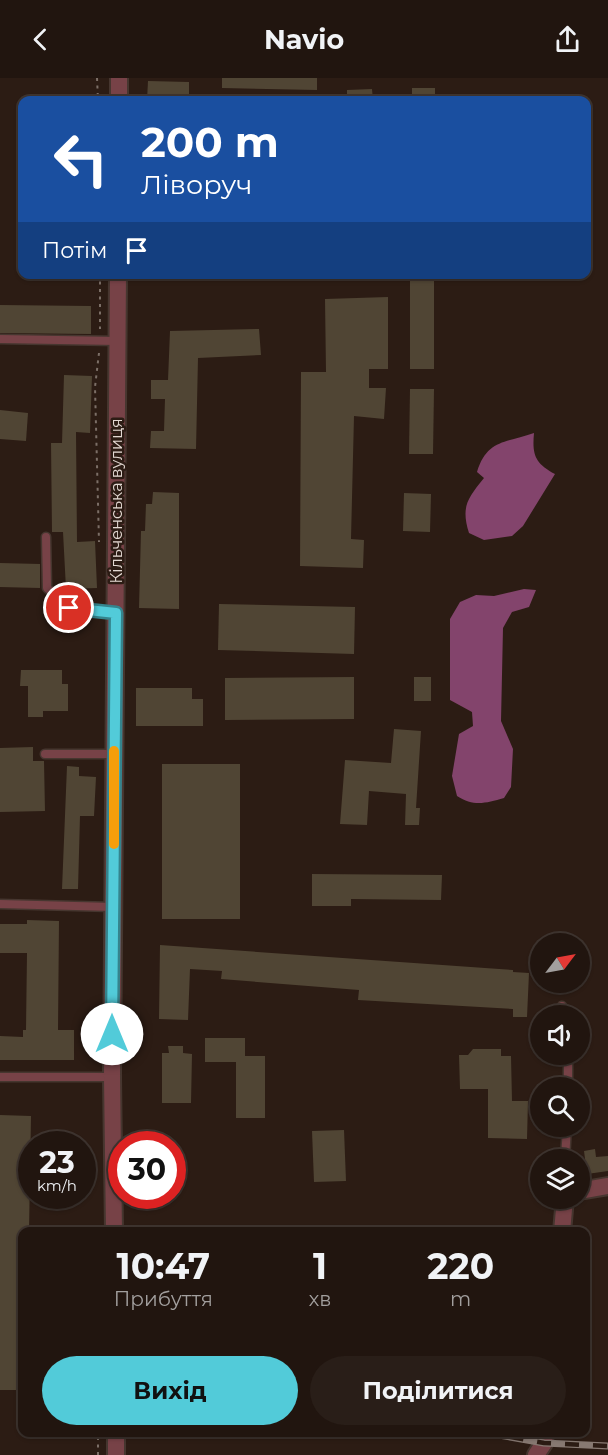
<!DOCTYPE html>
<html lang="uk">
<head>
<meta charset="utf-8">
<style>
  body { margin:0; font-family:Montserrat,sans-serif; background:#291e18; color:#f1f3f6; height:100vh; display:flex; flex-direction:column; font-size:22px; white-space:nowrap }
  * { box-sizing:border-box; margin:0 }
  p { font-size:20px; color:#a29f9e }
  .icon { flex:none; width:33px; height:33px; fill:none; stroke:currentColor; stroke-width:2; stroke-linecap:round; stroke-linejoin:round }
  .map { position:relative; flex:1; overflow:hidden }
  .sheet { position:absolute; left:18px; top:1149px; width:572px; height:210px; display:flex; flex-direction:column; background:#21150f; border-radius:12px; box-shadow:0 2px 4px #0004,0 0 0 2px #3e342f }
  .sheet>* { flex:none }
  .banner { position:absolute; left:18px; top:18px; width:573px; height:183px; border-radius:12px; box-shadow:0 2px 4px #0004,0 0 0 2px #3e342f; background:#1a4fa0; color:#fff; overflow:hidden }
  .needle { width:39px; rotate:58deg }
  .buttons { position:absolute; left:530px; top:855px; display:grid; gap:12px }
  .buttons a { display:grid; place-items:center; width:60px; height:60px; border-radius:50%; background:#21150f; box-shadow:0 2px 4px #0004,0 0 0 2px #3e342f; font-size:30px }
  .speed { position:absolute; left:18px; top:1053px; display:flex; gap:12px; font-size:30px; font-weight:700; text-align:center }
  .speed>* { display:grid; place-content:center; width:78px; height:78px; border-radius:50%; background:#21150f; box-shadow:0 2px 4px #0004,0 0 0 2px #3e342f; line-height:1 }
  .speed small { font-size:15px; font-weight:400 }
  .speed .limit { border:9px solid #d22; background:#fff; color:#111 }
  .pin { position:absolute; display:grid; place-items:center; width:51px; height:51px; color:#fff; margin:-26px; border:3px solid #fff; border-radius:50%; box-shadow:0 2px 6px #0007 }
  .me { position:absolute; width:66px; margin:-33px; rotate:0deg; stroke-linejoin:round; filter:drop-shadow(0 0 4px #0008) }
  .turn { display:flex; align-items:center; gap:21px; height:126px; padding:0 24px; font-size:27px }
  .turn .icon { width:78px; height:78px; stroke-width:2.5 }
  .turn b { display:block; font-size:42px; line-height:51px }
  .then { display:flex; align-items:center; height:57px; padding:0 24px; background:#0003; gap:12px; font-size:22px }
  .eta { display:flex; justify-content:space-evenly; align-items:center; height:102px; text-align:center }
  .eta b { font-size:36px; font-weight:700; line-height:42px }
  .primary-button { display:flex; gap:12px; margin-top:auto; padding:12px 24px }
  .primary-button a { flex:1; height:69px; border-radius:36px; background:#52cbd9; color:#111; font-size:24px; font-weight:700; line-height:69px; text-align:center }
  .primary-button a+a { background:#291e18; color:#f1f3f6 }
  header { display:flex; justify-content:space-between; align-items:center; height:78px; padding:0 24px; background:#21150f; font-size:27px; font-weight:700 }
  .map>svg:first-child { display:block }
  .water { fill:#83446c }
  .building { fill:#504534 }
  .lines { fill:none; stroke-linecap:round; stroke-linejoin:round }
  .lane-casing { stroke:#46362f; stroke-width:11 }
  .street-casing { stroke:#46362f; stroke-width:20 }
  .path { stroke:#7c6f67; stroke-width:2; stroke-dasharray:3 4.5; stroke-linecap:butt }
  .lane { stroke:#774247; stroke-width:8 }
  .street { stroke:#774247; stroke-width:16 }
  .rail-casing { stroke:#877972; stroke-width:7 }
  .rail { stroke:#2c1c14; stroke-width:4.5; stroke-dasharray:14; stroke-linecap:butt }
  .route-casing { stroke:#35848d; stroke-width:15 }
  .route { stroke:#52cbd9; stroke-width:10 }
  .slow { stroke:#f59e0b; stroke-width:10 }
  .labels { text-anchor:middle; stroke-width:5; stroke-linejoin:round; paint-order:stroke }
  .street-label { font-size:16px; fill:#e3d8d2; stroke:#2c1c14 }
</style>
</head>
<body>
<header><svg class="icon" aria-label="back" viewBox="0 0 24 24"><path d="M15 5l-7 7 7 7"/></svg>Navio<svg class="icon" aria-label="share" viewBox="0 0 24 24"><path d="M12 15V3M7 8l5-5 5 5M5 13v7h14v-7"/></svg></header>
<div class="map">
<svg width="608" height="1377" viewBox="0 0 608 1377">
  <rect width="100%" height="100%" fill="#2c1c14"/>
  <g class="water">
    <path d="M 534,355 C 532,377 535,385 555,396 L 523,448 L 512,458 L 484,462 L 469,455 C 461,429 467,421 484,400 L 477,394 C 487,361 506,365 534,355 Z"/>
    <path d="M 524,511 L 536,512 L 529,529 L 512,534 L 503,550 L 501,643 L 513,671 L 511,709 L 504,720 C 486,725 474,729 457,718 L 452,698 L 459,656 L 473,648 L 472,634 L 450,622 L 450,541 L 460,524 L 476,517 L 494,518 Z"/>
  </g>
  <g class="building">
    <polygon points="222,0 317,0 317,12 222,10"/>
    <polygon points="148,3 189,4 189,22 147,22"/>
    <rect x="412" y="10" width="23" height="12"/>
    <polygon points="372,11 373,22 347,22 347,12"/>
    <rect x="410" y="196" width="24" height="95"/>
    <polygon points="388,219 388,291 369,291 369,310 386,310 384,341 354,338 351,461 364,462 363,490 300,488 301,294 326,294 325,221"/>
    <polygon points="0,227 91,228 91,256 0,255"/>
    <polygon points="259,251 261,277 198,280 196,371 150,370 151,353 164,353 165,321 151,321 151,302 168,302 170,253"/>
    <polygon points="64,297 92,298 90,355 76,354 77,464 95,463 97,510 66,511 63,454 52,454 51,365 62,365"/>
    <polygon points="410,311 434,311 433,376 409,376"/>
    <polygon points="0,332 28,335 26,363 0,361"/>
    <polygon points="153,414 179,415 179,531 139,530 141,453 145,453 146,426 152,426"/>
    <polygon points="404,415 431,416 430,454 403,453"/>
    <polygon points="0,485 40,486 40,510 0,509"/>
    <polygon points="219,526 355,529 354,576 218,572"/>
    <polygon points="21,592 62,592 62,606 68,606 68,633 43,633 43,639 28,639 28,608 20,608"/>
    <polygon points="354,599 354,641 225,642 225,600"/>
    <rect x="414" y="599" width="17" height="24"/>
    <polygon points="136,610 192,610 192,621 203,621 203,648 136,648"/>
    <polygon points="394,651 421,653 416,730 420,730 419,747 405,747 406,716 369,713 367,747 340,746 345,682 391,685"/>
    <polygon points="33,669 33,683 44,683 45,733 0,734 0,670"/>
    <rect x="162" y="686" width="78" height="155"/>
    <polygon points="67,688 79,689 79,698 96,699 94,738 80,738 78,811 62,811"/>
    <polygon points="312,796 442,797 441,822 351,821 351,828 312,828"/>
    <polygon points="27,842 59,843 58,952 74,952 74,982 0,982 0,958 23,959 23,952 26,952 27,875 0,875 0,846 27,846"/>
    <polygon points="160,867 513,892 513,894 529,895 527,939 513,939 513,931 358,922 359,912 221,901 222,893 190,891 188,942 159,941"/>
    <polygon points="205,960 245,960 245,978 265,978 265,1040 236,1040 236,984 205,984"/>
    <polygon points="168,968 183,968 183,975 192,976 191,1025 162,1025 162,975 169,975"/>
    <polygon points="473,971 501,971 501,978 511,978 512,1023 528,1023 527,1061 488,1060 488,1011 460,1011 459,977 468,977"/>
    <polygon points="0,1037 31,1038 29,1154 22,1154 22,1312 0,1312"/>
    <polygon points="344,1052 346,1103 314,1104 312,1053"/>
    <polygon points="595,1071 596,1079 608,1078 608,1093 587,1096 584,1073"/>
  </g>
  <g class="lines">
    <defs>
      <g id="lane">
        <polyline points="0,261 117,263"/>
        <polyline points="46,459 47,510 69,530 115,535"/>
        <polyline points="45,676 114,676"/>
        <polyline points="0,826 113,829"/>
        <polyline points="562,928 564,938"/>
        <polyline points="0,999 112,999"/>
        <polyline points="568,1010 568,976"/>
        <polyline points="565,1082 567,1048"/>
      </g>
      <g id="street">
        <polyline points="119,22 119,0"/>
        <polyline points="579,1113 608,1108"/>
        <polyline points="114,1154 112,999 118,196"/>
        <polyline points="562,1154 565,1120"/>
        <polyline points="116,1354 116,1377"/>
        <polyline points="536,1377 544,1365 545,1354"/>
      </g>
    </defs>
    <use href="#lane" class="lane-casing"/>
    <use href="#street" class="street-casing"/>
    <g class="path">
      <polyline points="97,0 98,22"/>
      <polyline points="100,196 100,251"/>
      <polyline points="99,275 95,309 99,464"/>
      <polyline points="98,1377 98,1354"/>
    </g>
    <use href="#lane" class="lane"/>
    <use href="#street" class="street"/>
    <defs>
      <polyline id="rail" points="482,1354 544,1365 608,1368"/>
    </defs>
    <use href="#rail" class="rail-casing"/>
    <use href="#rail" class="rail"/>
  </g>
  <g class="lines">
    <defs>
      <polyline id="route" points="69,530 116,535 112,956"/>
    </defs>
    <use href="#route" class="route-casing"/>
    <use href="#route" class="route"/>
    <polyline class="slow" points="114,766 114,673"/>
  </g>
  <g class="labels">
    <g class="street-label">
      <text transform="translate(116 423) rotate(-90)" y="6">Кільченська вулиця</text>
    </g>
  </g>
</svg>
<div class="buttons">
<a><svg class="needle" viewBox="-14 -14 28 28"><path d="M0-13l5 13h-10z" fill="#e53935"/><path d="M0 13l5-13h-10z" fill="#a29f9e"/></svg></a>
<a><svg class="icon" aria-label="sound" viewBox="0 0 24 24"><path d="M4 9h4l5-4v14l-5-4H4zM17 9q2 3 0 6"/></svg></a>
<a><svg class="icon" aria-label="search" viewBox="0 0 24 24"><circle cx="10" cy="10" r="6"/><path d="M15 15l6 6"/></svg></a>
<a><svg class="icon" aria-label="layers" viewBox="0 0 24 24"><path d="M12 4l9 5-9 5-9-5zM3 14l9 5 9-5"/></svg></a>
</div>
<div class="speed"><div>23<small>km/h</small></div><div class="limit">30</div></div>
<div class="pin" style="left:69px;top:530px;background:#d93025"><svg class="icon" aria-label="arrive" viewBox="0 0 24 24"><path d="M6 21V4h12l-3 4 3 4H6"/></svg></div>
<svg class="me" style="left:112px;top:956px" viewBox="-20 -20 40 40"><circle r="19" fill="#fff"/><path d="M0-13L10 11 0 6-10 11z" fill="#52cbd9"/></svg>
<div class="banner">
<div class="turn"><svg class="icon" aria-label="left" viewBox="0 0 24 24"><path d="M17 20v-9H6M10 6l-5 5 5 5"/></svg><div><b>200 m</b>Ліворуч</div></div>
<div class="then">Потім<svg class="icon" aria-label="arrive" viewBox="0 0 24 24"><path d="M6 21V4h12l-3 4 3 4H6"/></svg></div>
</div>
<section class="sheet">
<div class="eta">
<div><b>10:47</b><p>Прибуття</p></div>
<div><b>1</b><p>хв</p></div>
<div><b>220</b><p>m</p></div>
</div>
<div class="primary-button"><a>Вихід</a><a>Поділитися</a></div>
</section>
</div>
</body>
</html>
